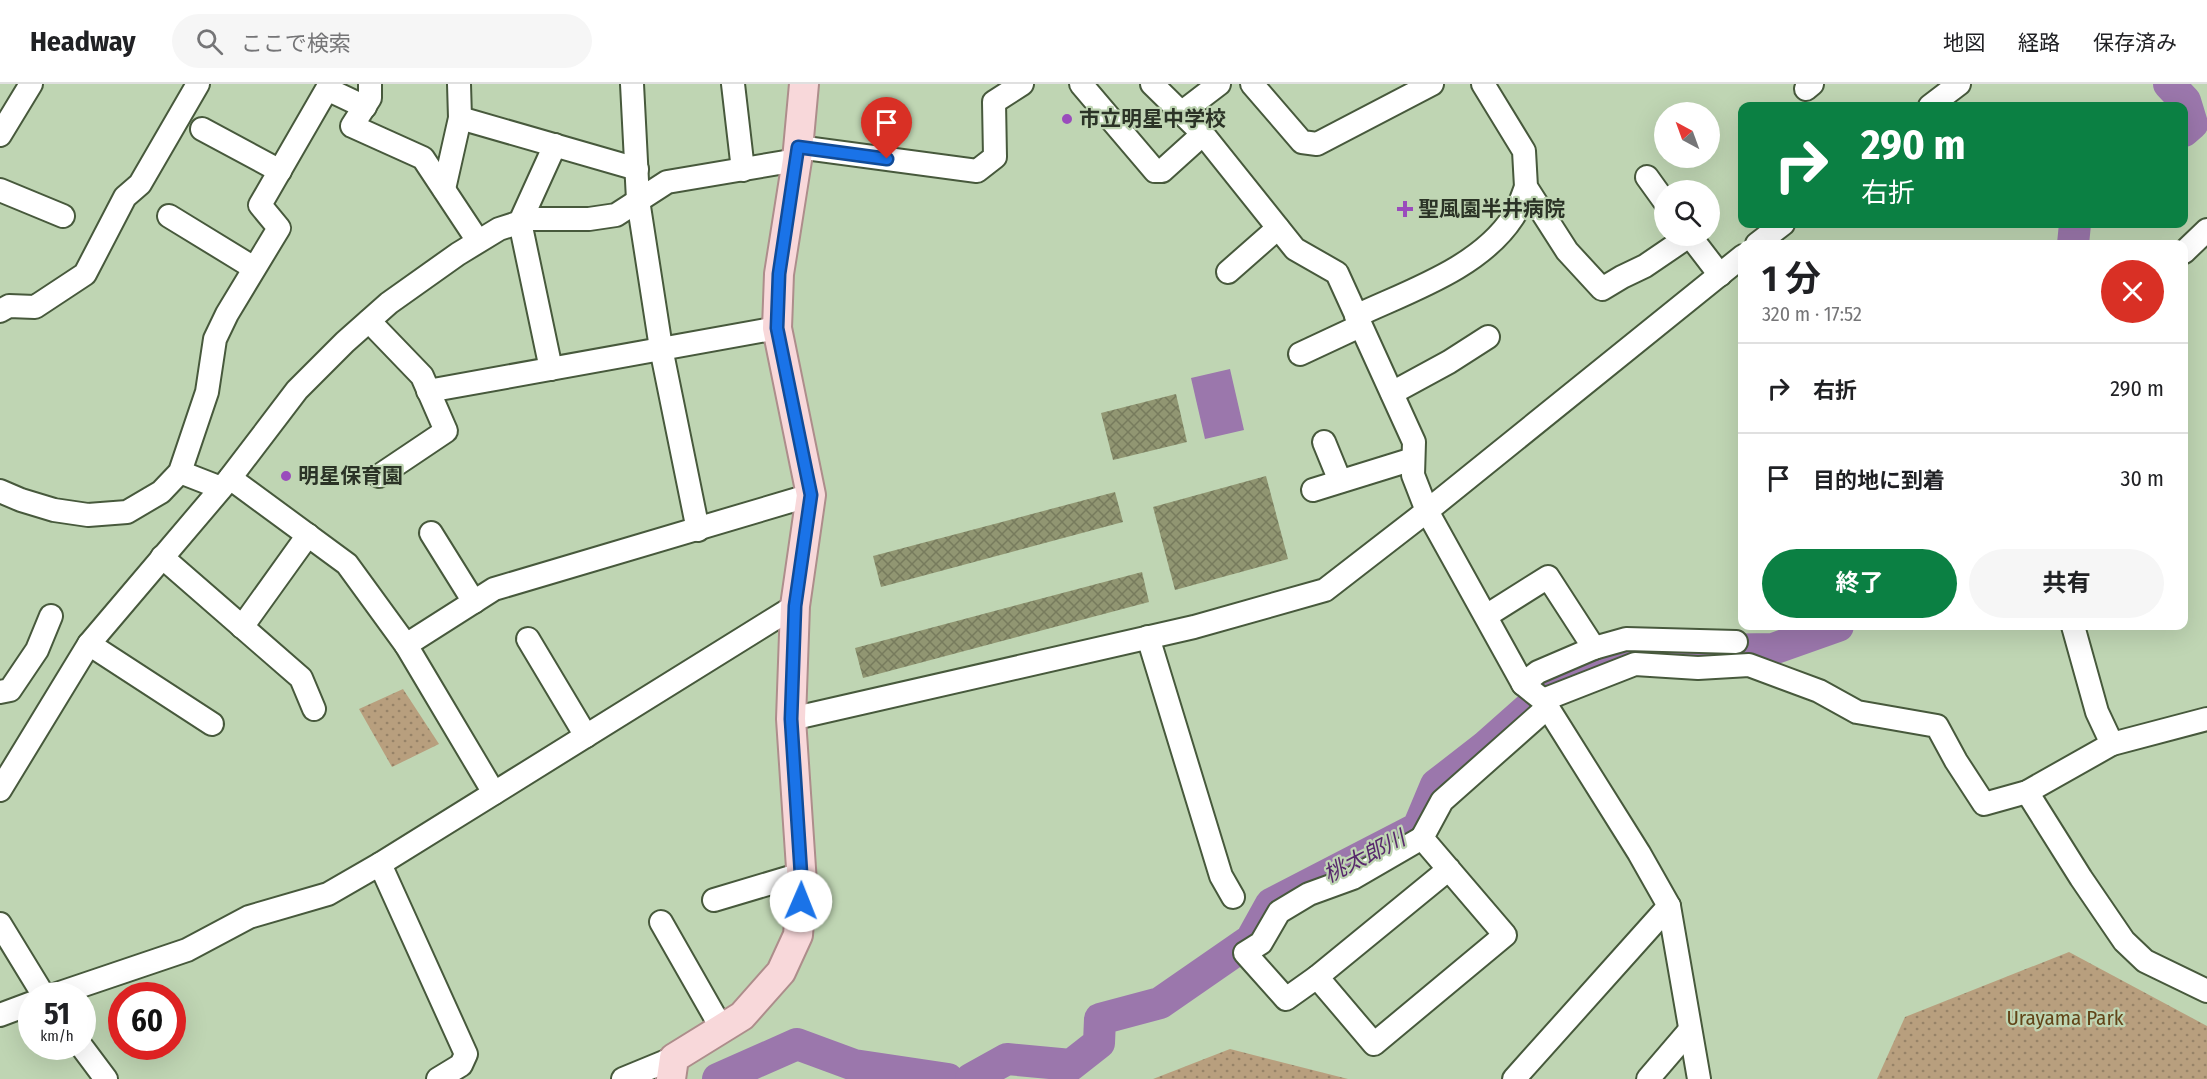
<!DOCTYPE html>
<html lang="ja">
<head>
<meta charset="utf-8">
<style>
  body { margin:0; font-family:"Fira Sans Condensed","Noto Sans JP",sans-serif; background:#f6f6f6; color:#202124; height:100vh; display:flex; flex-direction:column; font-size:22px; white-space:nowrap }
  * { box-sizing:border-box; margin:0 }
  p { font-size:20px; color:#757577 }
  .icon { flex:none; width:33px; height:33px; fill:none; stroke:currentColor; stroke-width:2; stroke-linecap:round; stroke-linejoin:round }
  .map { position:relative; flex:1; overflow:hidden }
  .panel { position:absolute; left:1738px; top:156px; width:450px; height:390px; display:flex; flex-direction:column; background:#fff; border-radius:12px; box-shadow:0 6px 24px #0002 }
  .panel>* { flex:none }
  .hud { position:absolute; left:1738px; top:18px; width:450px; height:126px; border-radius:12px; box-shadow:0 6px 24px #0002; background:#0b8043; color:#fff; overflow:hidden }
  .needle { width:39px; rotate:319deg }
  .tools { position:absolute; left:1654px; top:18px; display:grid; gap:12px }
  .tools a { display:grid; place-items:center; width:66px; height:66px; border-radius:50%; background:#fff; box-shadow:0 6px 24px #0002; font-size:30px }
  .speed { position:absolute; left:18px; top:898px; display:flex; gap:12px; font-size:30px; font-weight:700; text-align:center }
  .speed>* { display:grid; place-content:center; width:78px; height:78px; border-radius:50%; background:#fff; box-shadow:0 6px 24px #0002; line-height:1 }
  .speed small { font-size:15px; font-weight:400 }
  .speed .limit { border:9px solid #d22; background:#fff; color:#111 }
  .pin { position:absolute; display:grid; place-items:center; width:51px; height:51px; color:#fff; margin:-62px -26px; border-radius:50% 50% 50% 0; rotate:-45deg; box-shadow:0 0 6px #0007 }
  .pin .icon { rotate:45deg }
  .me { position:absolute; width:66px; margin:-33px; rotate:1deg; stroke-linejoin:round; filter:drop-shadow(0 0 4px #0008) }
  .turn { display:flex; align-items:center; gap:21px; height:126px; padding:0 24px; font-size:27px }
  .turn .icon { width:78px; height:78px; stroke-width:2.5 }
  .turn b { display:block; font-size:42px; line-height:51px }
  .round { display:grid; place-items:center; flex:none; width:63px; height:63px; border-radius:32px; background:#f6f6f6 }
  .head { display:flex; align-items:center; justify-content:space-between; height:102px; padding:0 24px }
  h1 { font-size:36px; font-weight:700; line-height:45px }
  .primary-button { display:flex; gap:12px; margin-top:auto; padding:12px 24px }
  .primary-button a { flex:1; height:69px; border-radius:36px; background:#0b8043; color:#fff; font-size:24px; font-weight:700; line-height:69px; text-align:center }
  .primary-button a+a { background:#f6f6f6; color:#202124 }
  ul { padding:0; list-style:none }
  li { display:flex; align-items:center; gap:18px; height:90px; padding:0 24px; border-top:2px solid #e0e0e0 }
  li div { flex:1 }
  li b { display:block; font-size:22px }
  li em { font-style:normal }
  header { display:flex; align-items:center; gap:36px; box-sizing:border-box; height:84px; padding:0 30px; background:#fff; border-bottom:2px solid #e0e0e0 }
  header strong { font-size:28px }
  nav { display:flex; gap:33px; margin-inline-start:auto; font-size:21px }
  .search { width:420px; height:54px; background:#f6f6f6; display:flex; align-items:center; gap:15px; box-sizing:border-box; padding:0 21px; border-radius:33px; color:#757577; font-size:22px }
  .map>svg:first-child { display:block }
  .grass { fill:url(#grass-dots) }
  .water { fill:#9b77ac }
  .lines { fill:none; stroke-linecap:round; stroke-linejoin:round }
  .river { stroke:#9b77ac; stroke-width:32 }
  .building { fill:url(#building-cross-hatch) }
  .minor-casing { stroke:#47593c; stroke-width:26 }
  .major-casing { stroke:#ad8d8b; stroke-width:32 }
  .minor { stroke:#fff; stroke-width:22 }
  .major { stroke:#f8d8da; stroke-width:28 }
  .route-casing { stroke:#114b97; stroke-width:15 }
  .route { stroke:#1a73e8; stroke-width:10 }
  .poi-dot { fill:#9a4cbc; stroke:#bfd5b3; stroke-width:2 }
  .labels { text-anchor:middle; stroke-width:4.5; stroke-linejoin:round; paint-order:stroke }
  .poi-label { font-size:21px; font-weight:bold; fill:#2b3326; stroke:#bfd5b3; text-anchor:start }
  .park-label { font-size:21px; fill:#614418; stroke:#bfd5b3 }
  .water-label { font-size:22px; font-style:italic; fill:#58296c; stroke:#bfd5b3 }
</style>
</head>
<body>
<header>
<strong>Headway</strong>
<div class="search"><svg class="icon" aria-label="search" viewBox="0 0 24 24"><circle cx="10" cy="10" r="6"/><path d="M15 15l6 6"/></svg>ここで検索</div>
<nav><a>地図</a><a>経路</a><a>保存済み</a></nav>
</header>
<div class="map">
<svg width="2207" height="995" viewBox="0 0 2207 995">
  <defs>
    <pattern id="grass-dots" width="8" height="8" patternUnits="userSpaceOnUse" patternTransform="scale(1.5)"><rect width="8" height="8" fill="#b89f7e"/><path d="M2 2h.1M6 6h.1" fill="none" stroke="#968267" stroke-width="1.8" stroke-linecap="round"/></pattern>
    <pattern id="building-cross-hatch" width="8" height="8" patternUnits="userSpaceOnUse" patternTransform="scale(1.5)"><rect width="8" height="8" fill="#919672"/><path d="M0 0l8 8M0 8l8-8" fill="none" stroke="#777b5d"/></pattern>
  </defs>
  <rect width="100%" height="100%" fill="#bfd5b3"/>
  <g class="grass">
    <polygon points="403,605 439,660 392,683 359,625"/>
    <polygon points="2069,868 2207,942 2207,995 1877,995 1905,933"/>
    <polygon points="1230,965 1348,995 1153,995"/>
  </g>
  <polygon class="water" points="1230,285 1244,346 1205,355 1191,294"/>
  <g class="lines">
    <g class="river">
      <polyline points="2169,0 2185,17 2192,40 2184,47"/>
      <polyline points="2073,160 2075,140"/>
      <polyline points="718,995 797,960 854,981 948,995"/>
      <polyline points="971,995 1007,975 1071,981 1099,959 1100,935 1160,919 1251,856 1271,820 1418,744 1436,701 1485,663 1547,608 1636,567 1773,565 1838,542"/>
    </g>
  </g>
  <g class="building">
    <polygon points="1176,310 1187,358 1113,376 1101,329"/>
    <polygon points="1266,392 1288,475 1175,506 1153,423"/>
    <polygon points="1115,408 1123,438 881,503 873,472"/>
    <polygon points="1142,488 1149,518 863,594 855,564"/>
  </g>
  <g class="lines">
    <defs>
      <g id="minor">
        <polyline points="370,0 370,14 352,42 423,74 478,157"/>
        <polyline points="459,0 460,34 637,85"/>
        <polyline points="632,0 638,116 661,264 698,446"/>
        <polyline points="733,0 743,86"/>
        <polyline points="1081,0 1155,87 1162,87 1203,50"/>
        <polyline points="1152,0 1203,50 1295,165 1337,189 1414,358 1413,391 1427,427 1523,600 1543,616 1639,769 1669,822"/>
        <polyline points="1252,0 1302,58 1317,60 1432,0"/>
        <polyline points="1483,0 1524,67 1526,103 1567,167 1602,205 1622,193 1645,182 1689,152"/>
        <polyline points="1806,5 1812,0"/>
        <polyline points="1930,22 1959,0"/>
        <polyline points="1181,29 1219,0"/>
        <polyline points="202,45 280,87"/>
        <polyline points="0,51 31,0"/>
        <polyline points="798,63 977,87 995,73 994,18 1022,0"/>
        <polyline points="1647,93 1665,118"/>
        <polyline points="444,105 460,34"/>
        <polyline points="0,106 63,132"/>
        <polyline points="169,132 254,184"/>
        <polyline points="1690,152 1720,191"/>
        <polyline points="1757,160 1783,140"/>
        <polyline points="2184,168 2207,146"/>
        <polyline points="1228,188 1278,144"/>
        <polyline points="0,227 9,222 35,223 85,190 125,113 140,100 198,0"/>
        <path d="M 1356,232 C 1409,207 1480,184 1513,133 C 1519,124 1522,113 1526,103"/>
        <polyline points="369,237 422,292 446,347 379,392"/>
        <polyline points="1300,270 1360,242"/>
        <polyline points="551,285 520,138 555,61"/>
        <polyline points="428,307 777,244"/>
        <polyline points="1392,309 1449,278 1488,253"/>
        <polyline points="1324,358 1340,397"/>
        <polyline points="180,388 221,404"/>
        <polyline points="230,394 347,480 406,561 494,709"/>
        <polyline points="1313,406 1413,375"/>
        <polyline points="0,407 21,416 54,426 88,431 127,428 161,408 180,388 207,308 215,255 227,230 279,144 260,121 327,5 365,23"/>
        <polyline points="431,449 474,518"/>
        <polyline points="162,473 301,594 314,625"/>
        <polyline points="1486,532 1548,493 1594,564 1538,588 1523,600"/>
        <polyline points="2073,542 2097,628 2112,660 2207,635"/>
        <polyline points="242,543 308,451"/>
        <polyline points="1148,553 1221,792 1233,813"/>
        <polyline points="528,555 586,652"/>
        <polyline points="89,560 212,640"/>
        <polyline points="406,561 494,505 811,411"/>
        <polyline points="1594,564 1626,555 1736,558"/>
        <polyline points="0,608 10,606 37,566 51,532"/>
        <polyline points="1543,616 1635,580 1698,584 1749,581 1819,607 1857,628 1937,642 1956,677 1984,720 2027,708 2112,660"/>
        <polyline points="791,635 1194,543 1325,506 1427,427 1743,172"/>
        <polyline points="0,706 89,560 230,394 297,306 345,258 389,219 458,170 499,145 530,135 589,135 616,131 667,98 797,76"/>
        <polyline points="2027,708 2081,794 2124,857 2145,877 2207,907"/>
        <polyline points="380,780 466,970 461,981 438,995"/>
        <polyline points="1449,785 1317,893 1374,960 1505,851 1422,754 1442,717 1548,623"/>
        <polyline points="714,816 801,790"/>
        <polyline points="661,838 722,945"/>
        <polyline points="0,840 44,912"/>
        <polyline points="1317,893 1286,915 1245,869 1261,859 1279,828 1309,810 1353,794 1422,754"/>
        <polyline points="51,912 187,866 249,833 328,810 380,780 795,522"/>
        <polyline points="0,931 32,919"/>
        <polyline points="82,963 106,995"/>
        <polyline points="623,995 674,974"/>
        <polyline points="1514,995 1669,822 1699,995"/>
        <polyline points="1648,995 1690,946"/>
      </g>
      <polyline id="major" points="671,995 674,974 742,932 781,888 798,851 802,799 791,635 795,522 811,411 777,244 779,190 797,76 804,0"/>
    </defs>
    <use href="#minor" class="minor-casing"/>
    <use href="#major" class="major-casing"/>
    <use href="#minor" class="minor"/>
    <use href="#major" class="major"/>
  </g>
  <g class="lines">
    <defs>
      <polyline id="route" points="801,817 801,790 791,635 795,522 811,411 777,244 779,190 798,63 887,75"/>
    </defs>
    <use href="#route" class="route-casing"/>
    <use href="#route" class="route"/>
  </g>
  <g class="poi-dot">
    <circle cx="1067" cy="35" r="6"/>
    <path d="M1402 116h6v6h6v6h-6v6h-6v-6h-6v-6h6z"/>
    <circle cx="286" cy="392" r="6"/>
  </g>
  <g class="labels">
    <g class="poi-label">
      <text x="1079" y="42">市立明星中学校</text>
      <text x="1418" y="132">聖風園半井病院</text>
      <text x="298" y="399">明星保育園</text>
    </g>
    <g class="park-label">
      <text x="2065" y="941">Urayama Park</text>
    </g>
    <g class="water-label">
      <text transform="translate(1364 772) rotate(-27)" y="8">桃太郎川</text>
    </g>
  </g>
</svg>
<div class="tools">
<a><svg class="needle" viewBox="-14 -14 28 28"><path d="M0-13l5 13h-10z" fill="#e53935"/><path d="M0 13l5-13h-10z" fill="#757577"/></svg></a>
<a><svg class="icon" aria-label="search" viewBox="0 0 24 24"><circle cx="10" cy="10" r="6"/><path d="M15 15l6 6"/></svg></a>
</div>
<div class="speed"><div>51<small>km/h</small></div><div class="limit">60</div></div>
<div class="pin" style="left:887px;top:75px;background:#d93025"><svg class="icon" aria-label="arrive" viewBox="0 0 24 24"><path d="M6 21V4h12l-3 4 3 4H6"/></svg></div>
<svg class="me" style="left:801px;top:817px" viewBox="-20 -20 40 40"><circle r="19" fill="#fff"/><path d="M0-13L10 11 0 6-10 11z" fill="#1a73e8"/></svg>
<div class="hud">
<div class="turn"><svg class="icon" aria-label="right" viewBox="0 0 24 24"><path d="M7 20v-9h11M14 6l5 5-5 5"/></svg><div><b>290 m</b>右折</div></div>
</div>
<section class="panel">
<div class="head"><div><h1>1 分</h1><p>320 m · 17:52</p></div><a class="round" style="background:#d93025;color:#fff"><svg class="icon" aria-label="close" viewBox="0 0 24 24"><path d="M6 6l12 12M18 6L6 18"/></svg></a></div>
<ul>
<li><svg class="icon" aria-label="right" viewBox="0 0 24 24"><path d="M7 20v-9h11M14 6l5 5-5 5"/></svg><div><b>右折</b></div><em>290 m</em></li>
<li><svg class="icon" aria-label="arrive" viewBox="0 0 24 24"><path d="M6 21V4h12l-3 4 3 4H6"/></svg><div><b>目的地に到着</b></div><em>30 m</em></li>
</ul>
<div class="primary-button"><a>終了</a><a>共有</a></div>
</section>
</div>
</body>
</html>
